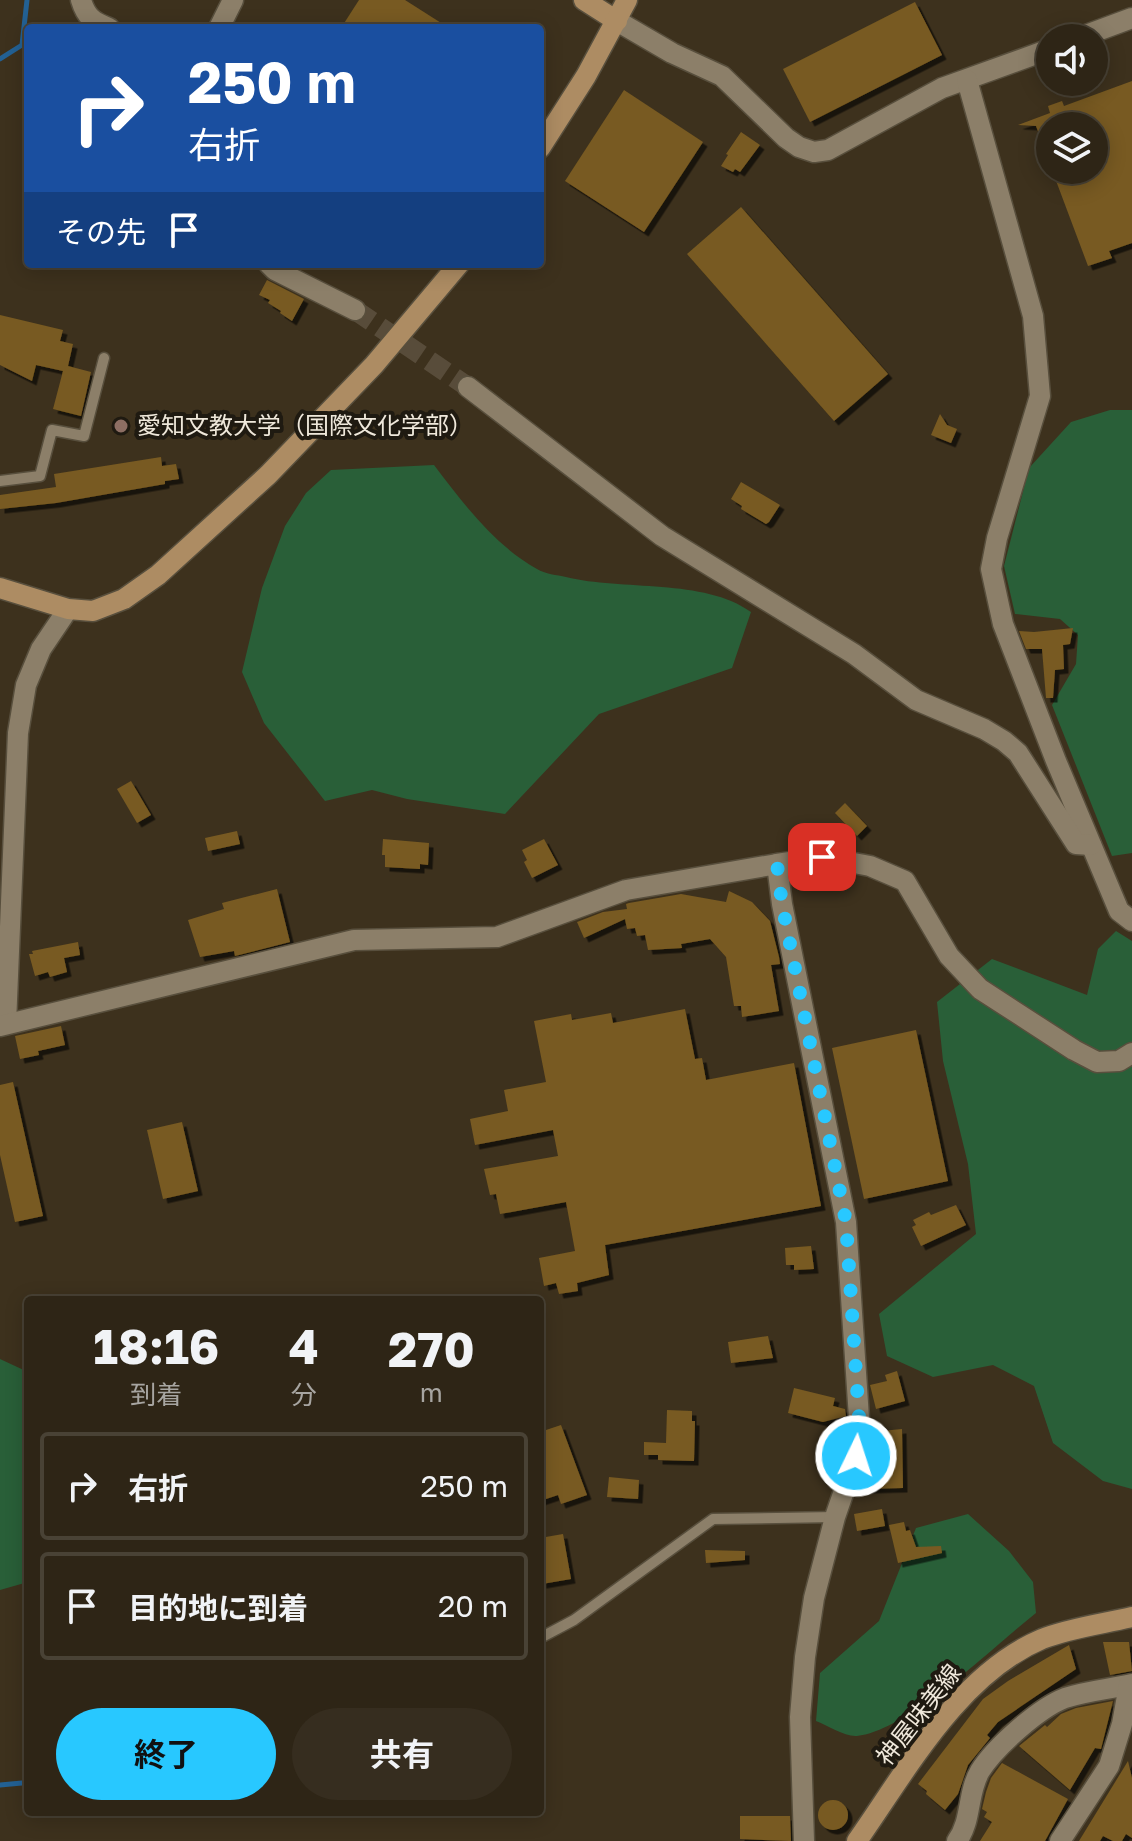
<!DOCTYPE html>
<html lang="ja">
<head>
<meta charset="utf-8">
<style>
  body { margin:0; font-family:"Golos Text","Noto Sans JP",sans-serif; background:#362d1f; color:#f1f3f6; height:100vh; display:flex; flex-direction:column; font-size:30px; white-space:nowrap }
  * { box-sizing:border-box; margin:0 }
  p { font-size:26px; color:#a7a5a1 }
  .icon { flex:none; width:44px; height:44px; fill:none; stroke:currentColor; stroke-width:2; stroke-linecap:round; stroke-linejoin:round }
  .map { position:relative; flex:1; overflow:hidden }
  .drawer { position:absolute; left:24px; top:1296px; width:520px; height:520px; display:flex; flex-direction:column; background:#2e2516; border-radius:8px; box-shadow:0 4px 20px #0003,0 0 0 2px #494235 }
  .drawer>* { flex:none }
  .guide { position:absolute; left:24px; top:24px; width:520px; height:244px; border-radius:8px; box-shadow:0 4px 20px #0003,0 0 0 2px #494235; background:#1a4fa0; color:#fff; overflow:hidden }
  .tools { position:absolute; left:1036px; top:24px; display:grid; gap:16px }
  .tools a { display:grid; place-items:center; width:72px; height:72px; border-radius:50%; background:#2e2516; box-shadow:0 4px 20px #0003,0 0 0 2px #494235; font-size:40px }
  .pin { position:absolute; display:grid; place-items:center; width:68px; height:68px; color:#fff; margin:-34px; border-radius:16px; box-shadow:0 4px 12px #0006 }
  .me { position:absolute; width:88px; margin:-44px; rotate:4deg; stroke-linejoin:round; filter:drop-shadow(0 0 6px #0008) }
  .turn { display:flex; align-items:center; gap:28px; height:168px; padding:0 32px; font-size:36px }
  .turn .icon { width:104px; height:104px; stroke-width:2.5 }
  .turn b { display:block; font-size:56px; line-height:68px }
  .then { display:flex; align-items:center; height:76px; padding:0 32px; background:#0003; gap:16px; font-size:30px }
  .eta { display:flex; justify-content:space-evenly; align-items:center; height:136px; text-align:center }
  .eta b { font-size:48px; font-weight:700; line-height:56px }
  .action { display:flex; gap:16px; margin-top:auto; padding:16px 32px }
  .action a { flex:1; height:92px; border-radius:48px; background:#28c8ff; color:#111; font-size:32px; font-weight:700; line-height:92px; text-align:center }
  .action a+a { background:#362d1f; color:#f1f3f6 }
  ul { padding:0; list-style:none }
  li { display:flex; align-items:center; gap:24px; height:108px; margin:0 16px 12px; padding:0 16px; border:4px solid #494235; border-radius:8px }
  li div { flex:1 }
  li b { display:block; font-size:30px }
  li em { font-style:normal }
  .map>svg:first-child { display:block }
  .green { fill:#295f38 }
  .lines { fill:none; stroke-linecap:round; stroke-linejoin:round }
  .stream { stroke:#236194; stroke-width:5 }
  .building { fill:#785a21; filter:url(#shadow) }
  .street-tunnel { stroke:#584c3a; stroke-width:20; stroke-dasharray:20 10; stroke-linecap:butt }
  .lane-casing { stroke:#584f3d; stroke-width:13 }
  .street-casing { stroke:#584f3d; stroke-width:23 }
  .secondary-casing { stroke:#584f3d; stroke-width:23 }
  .lane { stroke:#8c7f69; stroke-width:10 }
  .street { stroke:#8c7f69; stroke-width:20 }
  .secondary { stroke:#ad8c63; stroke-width:20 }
  .route { stroke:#28c8ff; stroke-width:14; stroke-dasharray:0 25.2 }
  .education-dot { fill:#8d6e63; stroke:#1f1a11; stroke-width:3 }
  .labels { text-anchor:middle; stroke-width:8; stroke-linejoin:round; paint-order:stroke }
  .poi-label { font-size:24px; fill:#efe8db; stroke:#1f1a11; text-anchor:start }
  .street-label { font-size:24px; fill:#efe8db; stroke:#1f1a11 }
</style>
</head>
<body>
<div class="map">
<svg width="1132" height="1841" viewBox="0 0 1132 1841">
  <defs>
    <filter id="shadow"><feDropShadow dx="4.5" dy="4.5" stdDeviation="0" flood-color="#0009"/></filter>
  </defs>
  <rect width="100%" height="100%" fill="#3d311d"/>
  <g class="green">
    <polygon points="1110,410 1132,410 1132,853 1112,856 1052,705 1076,664 1078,635 1060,619 1015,614 1004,566 1029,468 1071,422"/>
    <path d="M 434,465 C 464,504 493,544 537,569 C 545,574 557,575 566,577 C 622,591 704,578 751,612 L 732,668 L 599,714 L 505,814 L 407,799 L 372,790 L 325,801 L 264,723 L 242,672 L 262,588 L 285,526 L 306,493 L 331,470 Z"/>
    <polygon points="1116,931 1132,941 1132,1489 1103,1481 1053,1443 1034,1386 993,1365 933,1377 887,1356 879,1314 976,1234 968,1164 943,1061 937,1002 992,959 1087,995 1098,949"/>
    <polygon points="0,1359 28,1372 28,1582 0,1590"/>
    <path d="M 968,1514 L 1009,1551 L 1033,1582 L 1036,1613 C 994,1646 908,1731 857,1736 C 845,1737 827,1725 816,1721 L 820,1673 L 879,1621 L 916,1528 Z"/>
  </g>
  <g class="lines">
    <g class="stream">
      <polyline points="0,59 22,45 27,0"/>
      <polyline points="0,1785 22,1783"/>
    </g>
  </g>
  <g class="building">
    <polygon points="359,0 405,0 449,28 341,28"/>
    <polygon points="915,2 942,55 810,122 783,69"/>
    <polygon points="1132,81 1132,243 1109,251 1112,258 1088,266 1052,170 1094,170 1094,126 1050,126 1049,161 1036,126 1018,125 1050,113 1048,106 1062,101 1064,106"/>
    <polygon points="624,90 703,142 644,232 565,181"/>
    <polygon points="741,132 760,145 740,172 735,169 733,172 721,166 728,155 726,154"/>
    <polygon points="741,207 888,374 834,421 687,254"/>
    <polygon points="267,280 304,299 292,321 280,313 281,311 268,303 270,300 259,295"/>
    <polygon points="0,315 63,330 60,341 73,344 68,366 91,372 81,416 53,409 63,371 36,365 32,381 0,365"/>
    <polygon points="940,414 947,425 957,429 951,443 931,435"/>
    <polygon points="161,457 162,466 176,464 179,479 165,481 165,484 56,503 0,509 0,495 56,487 54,474"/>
    <polygon points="741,482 780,505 769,522 766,524 741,509 742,506 731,499"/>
    <polygon points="1073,628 1070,644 1063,645 1064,669 1055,670 1053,698 1046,698 1042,649 1026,649 1019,631 1034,632"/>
    <polygon points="131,781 151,815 137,823 117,789"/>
    <polygon points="845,803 867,826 857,836 835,813"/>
    <polygon points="237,831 240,844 208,851 205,838"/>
    <polygon points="383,839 429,843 428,865 420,864 420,869 385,867 385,855 382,855"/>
    <polygon points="544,839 558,865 532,878 524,862 527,860 522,850"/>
    <polygon points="277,889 290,942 235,956 234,951 200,957 188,920 224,909 222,903"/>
    <polygon points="729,891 752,902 770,921 779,957 780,964 771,965 779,1011 742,1017 741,1006 734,1006 726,957 710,939 681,944 682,948 648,950 645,935 637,936 635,928 627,929 625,919 584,938 577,922 603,912 627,909 626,904 629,903 681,894 726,902"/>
    <polygon points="78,942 80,955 64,958 67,972 50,977 48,972 35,976 29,954 33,954 32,951"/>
    <polygon points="685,1009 695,1059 702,1058 706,1080 794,1063 821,1206 605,1245 609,1275 577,1283 578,1291 559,1294 556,1283 544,1286 539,1258 575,1251 566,1202 500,1214 496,1194 490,1195 484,1169 558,1156 553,1130 475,1145 470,1119 508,1111 504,1090 546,1082 534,1021 571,1014 572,1020 611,1013 613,1023"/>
    <polygon points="61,1026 65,1045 38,1051 39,1055 20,1059 15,1036"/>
    <polygon points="916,1030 948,1181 864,1199 832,1048"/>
    <polygon points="13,1082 43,1216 15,1222 0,1155 0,1085"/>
    <polygon points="182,1122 198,1191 163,1199 147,1130"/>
    <polygon points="956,1205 966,1225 921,1246 912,1227 916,1225 913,1220 929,1212 931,1215"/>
    <polygon points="811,1246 814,1269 794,1270 794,1265 786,1265 785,1248"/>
    <polygon points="768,1336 773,1358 731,1363 728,1342"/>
    <polygon points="897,1371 905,1401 876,1409 870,1385 887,1381 885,1375"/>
    <polygon points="794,1388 835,1398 833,1406 845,1409 846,1416 823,1422 788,1413"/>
    <polygon points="667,1410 692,1411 692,1421 695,1421 694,1461 658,1460 658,1455 644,1455 644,1442 666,1443"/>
    <polygon points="561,1425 587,1495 561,1504 558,1495 540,1501 540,1432"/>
    <polygon points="902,1429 903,1488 863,1489 863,1476 869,1476 871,1432"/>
    <polygon points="609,1477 639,1480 638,1499 607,1497"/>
    <polygon points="882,1509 885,1526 857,1531 854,1514"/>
    <polygon points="904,1522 906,1531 910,1530 916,1547 941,1546 942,1553 898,1563 889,1525"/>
    <polygon points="563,1534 571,1579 542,1584 540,1538"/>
    <polygon points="705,1550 745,1551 745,1560 706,1563"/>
    <polygon points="1103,1642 1129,1642 1132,1671 1110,1675"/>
    <polygon points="1069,1645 1076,1669 998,1722 987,1735 990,1738 968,1765 958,1794 945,1810 926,1794 927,1791 918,1784 983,1699 1008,1681"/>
    <polygon points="1113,1701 1101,1749 1095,1748 1070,1790 1019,1746 1045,1725 1047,1727 1061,1714 1076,1708"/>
    <polygon points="1128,1761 1132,1778 1132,1838 1126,1834 1122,1841 1113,1841 1103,1836 1100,1841 1079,1841"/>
    <polygon points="1002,1763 1068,1799 1045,1841 980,1841 992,1822 984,1817 987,1812 982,1809 986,1792 991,1778"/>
    <circle cx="833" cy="1815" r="15"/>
    <polygon points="740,1816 790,1816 791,1841 740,1839"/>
  </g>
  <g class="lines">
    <polyline class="street-tunnel" points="355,310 468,387"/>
    <defs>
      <g id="lane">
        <polyline points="0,481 40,476 52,430 84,436 104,358"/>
        <polyline points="540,1638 574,1620 713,1519 835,1517"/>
      </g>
      <g id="street">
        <path d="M 81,0 C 86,17 93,22 109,28"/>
        <polyline points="617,21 672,53 722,76 786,138 799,147 814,152 828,150 942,88 1050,49"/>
        <polyline points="219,28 233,0"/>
        <polyline points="1078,38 1132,18"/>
        <polyline points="967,80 1033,316 1040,396 997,538 991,569 1003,624 1056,761 1119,911 1132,921"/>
        <polyline points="269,264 275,270 355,310"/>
        <polyline points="468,387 662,536 854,654 916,700 984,729 1004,741 1018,753 1076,844 1091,845"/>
        <polyline points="777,864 822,857 870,866 905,881 949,956 980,989 1074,1050 1097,1062 1119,1061 1132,1053"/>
        <polyline points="6,1024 18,733 26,685 41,649 68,609"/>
        <polyline points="0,1026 354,940 497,937 626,890 777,864 782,904 846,1222 859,1418 856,1456 835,1517 814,1598 805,1657 800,1717 804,1841"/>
        <path d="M 957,1841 C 972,1821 967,1793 980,1771 C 995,1747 1039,1708 1065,1698 C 1086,1691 1110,1689 1132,1684"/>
        <polyline points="1060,1841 1109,1766 1122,1724 1129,1685"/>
      </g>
      <g id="secondary">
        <polyline points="584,0 617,21"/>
        <polyline points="540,148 586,76 627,0"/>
        <polyline points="0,588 68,609 93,611 124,599 158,575 268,475 374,365 459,264"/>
        <path d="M 857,1841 C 907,1770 959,1674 1042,1639 C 1070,1628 1102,1624 1132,1617"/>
      </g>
    </defs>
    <use href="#lane" class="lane-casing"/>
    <use href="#street" class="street-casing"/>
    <use href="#secondary" class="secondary-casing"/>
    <use href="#lane" class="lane"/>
    <use href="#street" class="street"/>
    <use href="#secondary" class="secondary"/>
  </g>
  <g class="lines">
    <polyline class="route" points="822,857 777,864 782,904 846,1222 859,1418 856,1456"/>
  </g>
  <circle class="education-dot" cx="121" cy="426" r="8"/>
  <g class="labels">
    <g class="poi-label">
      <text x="137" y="434">愛知文教大学（国際文化学部）</text>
    </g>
    <g class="street-label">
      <text transform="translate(919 1715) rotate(-52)" y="8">神屋味美線</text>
    </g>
  </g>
</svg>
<div class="tools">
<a><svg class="icon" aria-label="sound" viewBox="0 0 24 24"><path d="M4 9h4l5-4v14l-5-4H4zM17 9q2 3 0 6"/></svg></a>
<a><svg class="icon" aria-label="layers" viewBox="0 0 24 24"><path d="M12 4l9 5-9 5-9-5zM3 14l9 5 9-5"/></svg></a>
</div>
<div class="pin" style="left:822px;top:857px;background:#d93025"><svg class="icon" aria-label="arrive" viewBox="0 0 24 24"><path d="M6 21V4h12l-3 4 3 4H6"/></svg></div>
<svg class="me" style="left:856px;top:1456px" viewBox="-20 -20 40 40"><circle r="17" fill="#28c8ff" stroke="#fff" stroke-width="3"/><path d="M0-11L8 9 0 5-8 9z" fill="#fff"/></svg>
<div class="guide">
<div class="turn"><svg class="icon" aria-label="right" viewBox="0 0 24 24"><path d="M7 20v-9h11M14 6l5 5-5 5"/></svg><div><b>250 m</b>右折</div></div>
<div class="then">その先<svg class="icon" aria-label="arrive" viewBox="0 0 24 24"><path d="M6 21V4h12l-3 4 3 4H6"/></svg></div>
</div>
<section class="drawer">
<div class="eta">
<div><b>18:16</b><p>到着</p></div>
<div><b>4</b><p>分</p></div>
<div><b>270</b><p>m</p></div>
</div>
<ul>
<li><svg class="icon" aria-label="right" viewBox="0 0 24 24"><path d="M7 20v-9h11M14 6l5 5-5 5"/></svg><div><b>右折</b></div><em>250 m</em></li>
<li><svg class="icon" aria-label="arrive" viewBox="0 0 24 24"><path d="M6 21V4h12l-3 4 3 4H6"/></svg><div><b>目的地に到着</b></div><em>20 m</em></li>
</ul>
<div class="action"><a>終了</a><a>共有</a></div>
</section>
</div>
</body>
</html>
